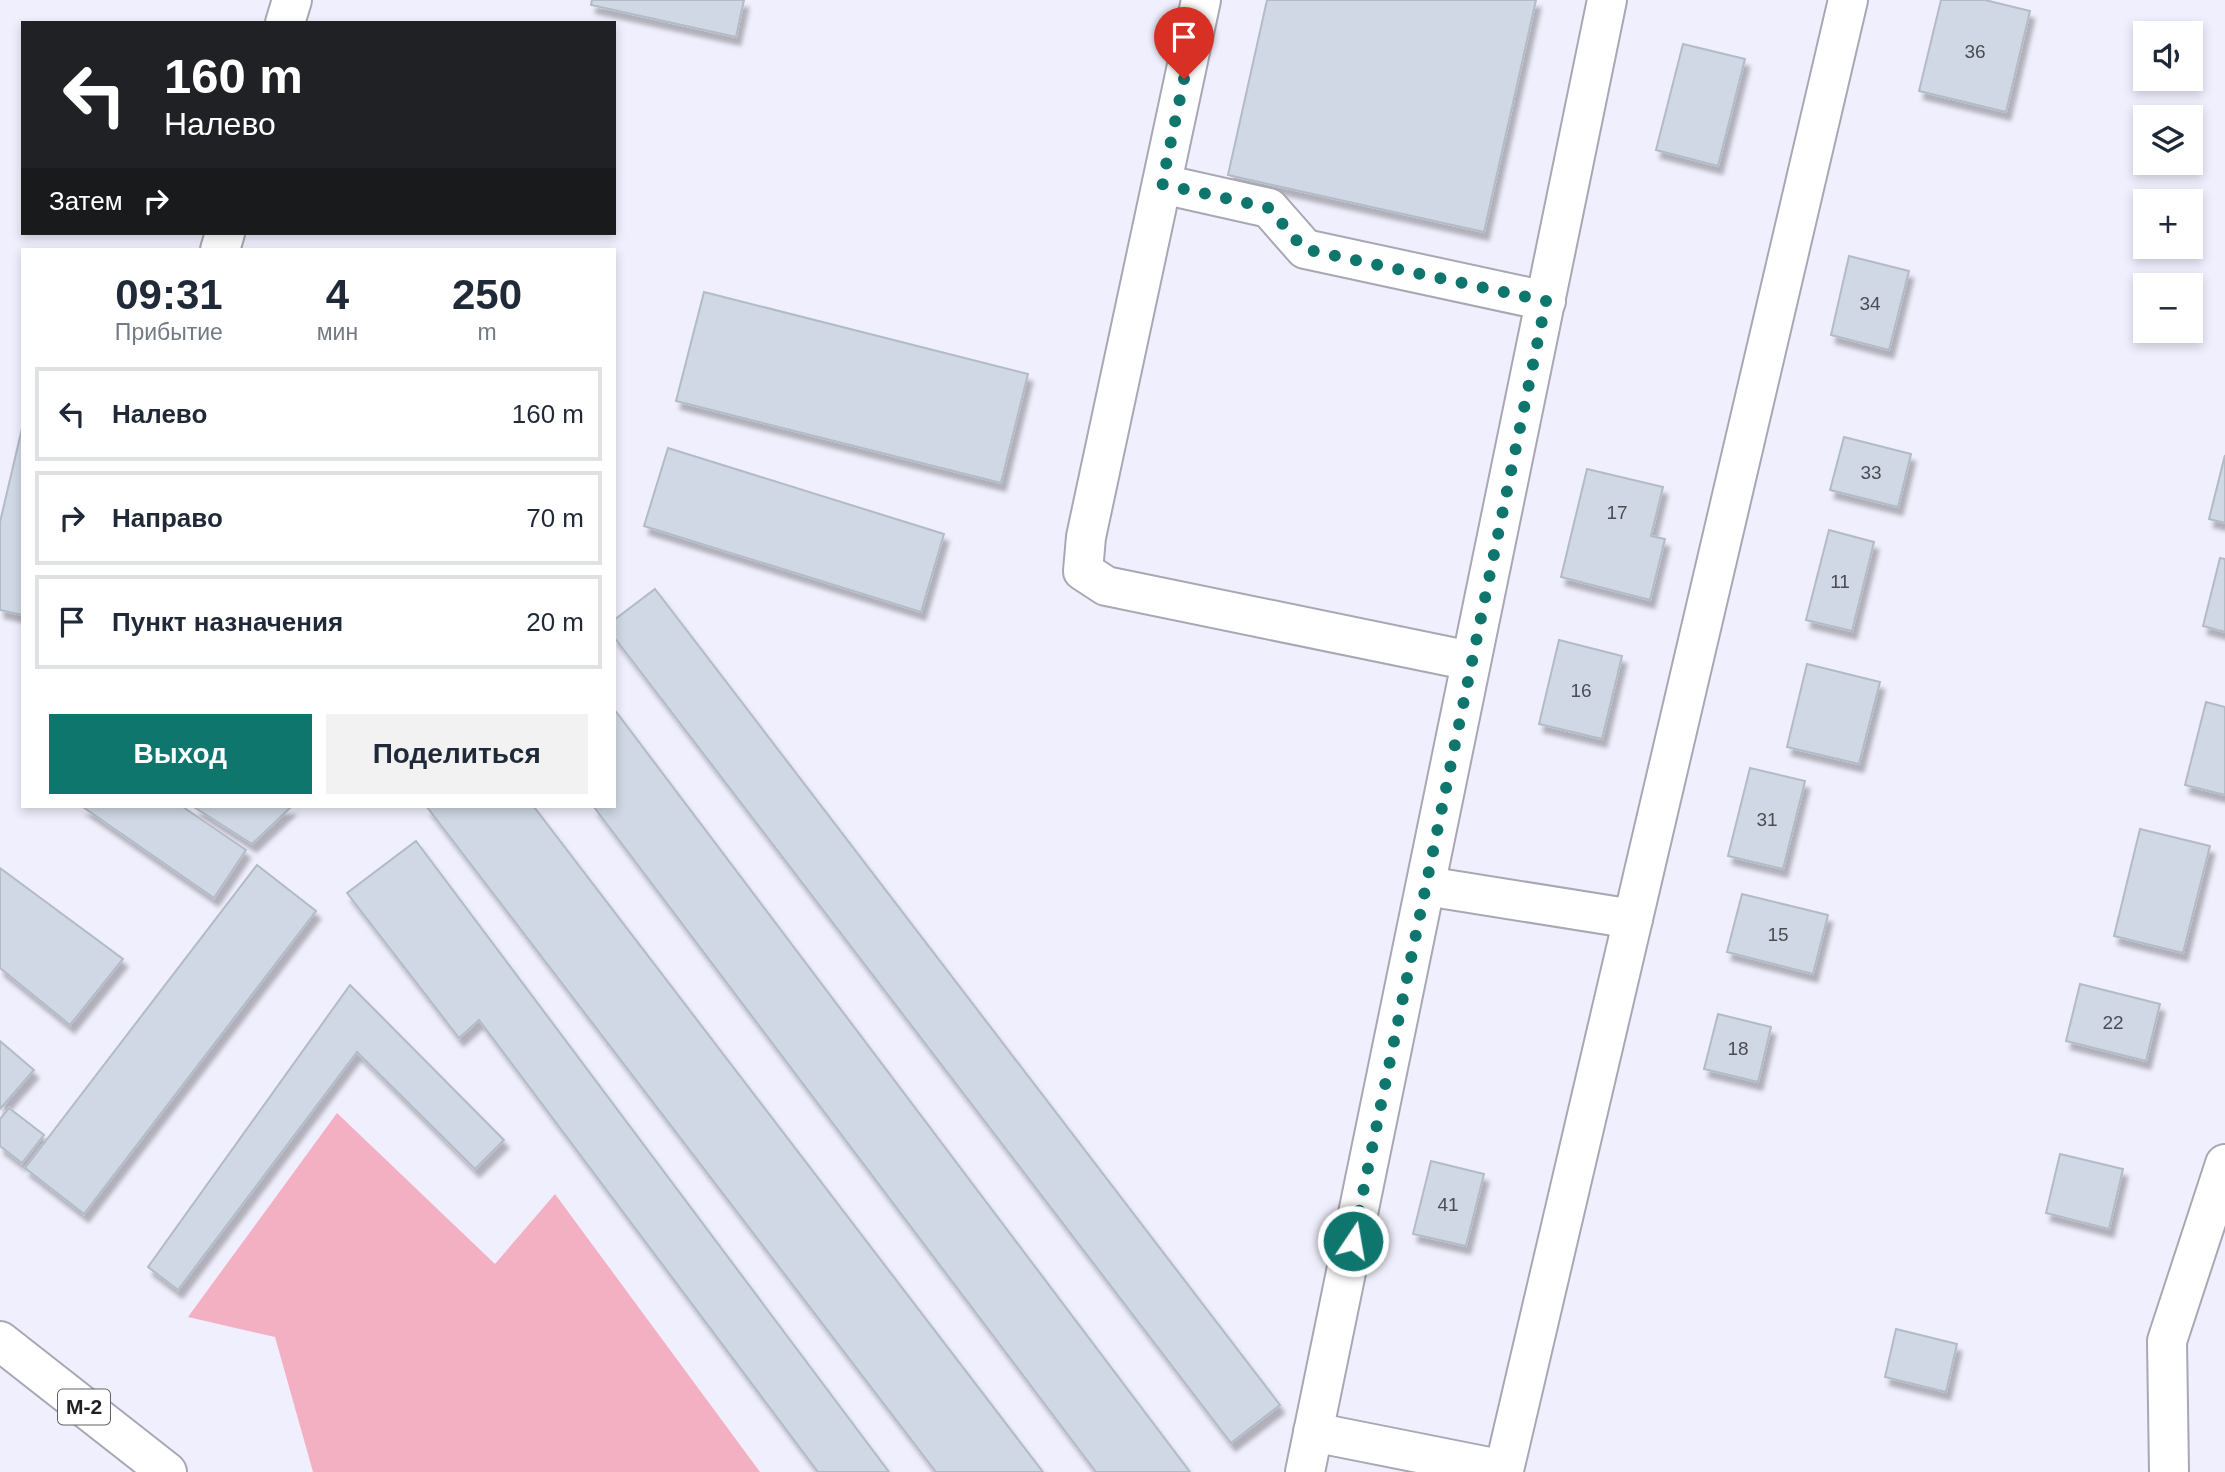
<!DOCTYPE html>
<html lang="ru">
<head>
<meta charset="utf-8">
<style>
  body { margin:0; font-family:Arial,sans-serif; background:#f2f2f3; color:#1f2937; height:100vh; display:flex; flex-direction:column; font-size:26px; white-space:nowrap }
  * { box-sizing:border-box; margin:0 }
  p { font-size:23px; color:#747a83 }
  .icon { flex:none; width:38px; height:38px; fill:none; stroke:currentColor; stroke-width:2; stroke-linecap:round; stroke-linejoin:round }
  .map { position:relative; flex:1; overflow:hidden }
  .panel { position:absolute; left:21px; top:248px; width:595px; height:560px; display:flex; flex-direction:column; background:#fff; border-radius:0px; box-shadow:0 4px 10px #0003 }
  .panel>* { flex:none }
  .hud { position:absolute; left:21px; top:21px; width:595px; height:214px; border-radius:0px; box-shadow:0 4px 10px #0003; background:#202124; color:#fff; overflow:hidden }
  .buttons { position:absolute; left:2133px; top:21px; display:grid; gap:14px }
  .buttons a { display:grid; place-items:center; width:70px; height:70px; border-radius:0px; background:#fff; box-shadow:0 4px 10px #0003; font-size:35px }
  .pin { position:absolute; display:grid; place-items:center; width:60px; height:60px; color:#fff; margin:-72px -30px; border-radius:50% 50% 50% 0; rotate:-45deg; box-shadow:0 0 7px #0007 }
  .pin .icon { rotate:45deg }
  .me { position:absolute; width:77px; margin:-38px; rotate:12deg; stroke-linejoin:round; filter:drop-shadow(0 0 5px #0008) }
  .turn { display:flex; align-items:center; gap:24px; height:147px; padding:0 28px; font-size:32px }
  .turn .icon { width:91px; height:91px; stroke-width:2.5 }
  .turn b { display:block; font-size:49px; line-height:60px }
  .then { display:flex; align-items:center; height:66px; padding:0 28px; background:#0003; gap:14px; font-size:26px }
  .eta { display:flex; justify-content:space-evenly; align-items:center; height:119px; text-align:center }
  .eta b { font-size:42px; font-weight:700; line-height:49px }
  .primary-button { display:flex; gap:14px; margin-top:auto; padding:14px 28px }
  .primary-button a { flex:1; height:80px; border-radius:0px; background:#0f766e; color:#fff; font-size:28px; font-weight:700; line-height:80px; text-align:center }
  .primary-button a+a { background:#f2f2f3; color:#1f2937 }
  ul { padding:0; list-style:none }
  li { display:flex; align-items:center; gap:21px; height:94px; margin:0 14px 10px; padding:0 14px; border:4px solid #e0e1e3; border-radius:0px }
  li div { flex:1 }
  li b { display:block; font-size:26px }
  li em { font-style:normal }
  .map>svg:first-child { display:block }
  .green { fill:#f3b0c3 }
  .building { fill:#cfd8e4; stroke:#b2bbc6; stroke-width:2; filter:url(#shadow) }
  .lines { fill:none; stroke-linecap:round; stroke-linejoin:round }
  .minor-casing { stroke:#a8a7b4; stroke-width:42 }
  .highway-casing { stroke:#a8a7b4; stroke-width:42 }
  .minor { stroke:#fff; stroke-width:38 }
  .highway { stroke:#fff; stroke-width:38 }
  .route { stroke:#0f766e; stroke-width:12; stroke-dasharray:0 21.6 }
  .labels { text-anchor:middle; stroke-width:5; stroke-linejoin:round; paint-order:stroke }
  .number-label { font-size:19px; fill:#4b4d54 }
  .shield { fill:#fff; stroke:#626266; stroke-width:2 }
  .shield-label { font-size:21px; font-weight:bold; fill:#1f1f24 }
</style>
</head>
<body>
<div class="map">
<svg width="2225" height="1472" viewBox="0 0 2225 1472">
  <defs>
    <filter id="shadow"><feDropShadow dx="4.5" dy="8" stdDeviation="2" flood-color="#0004"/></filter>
  </defs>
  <rect width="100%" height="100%" fill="#f0effd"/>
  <polygon class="green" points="337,1113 495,1264 555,1194 760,1472 313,1472 275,1337 188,1317"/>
  <g class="building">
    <polygon points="592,0 744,0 736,37 591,5"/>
    <polygon points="1267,0 1536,0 1484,232 1228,175"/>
    <polygon points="1941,0 1985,0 2030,11 2006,112 1919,91"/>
    <polygon points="1683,44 1745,59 1718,166 1656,150"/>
    <polygon points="1849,256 1909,271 1889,350 1831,335"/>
    <polygon points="704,292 1028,374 1001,483 676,401"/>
    <polygon points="23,424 23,615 0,610 0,522"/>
    <polygon points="1844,437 1911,454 1898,507 1830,490"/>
    <polygon points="668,448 944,534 921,612 644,526"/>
    <polygon points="2225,455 2225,523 2209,519"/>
    <polygon points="1587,469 1663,487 1651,536 1665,539 1650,600 1561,577"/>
    <polygon points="1829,530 1874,542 1852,631 1806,620"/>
    <polygon points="2220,558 2225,559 2225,632 2203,626"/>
    <polygon points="655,589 1280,1405 1231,1443 614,637 614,620"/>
    <polygon points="1559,640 1622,656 1602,739 1539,724"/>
    <polygon points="1807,664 1880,682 1859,764 1787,747"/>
    <polygon points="2206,702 2225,707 2225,795 2185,785"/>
    <polygon points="614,709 1190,1472 1096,1472 594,807 614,807"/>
    <polygon points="1750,768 1805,781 1783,869 1728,856"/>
    <polygon points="83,807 183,807 246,850 214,898"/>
    <polygon points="194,807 291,807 252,844"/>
    <polygon points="427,807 534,807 1043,1472 936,1472"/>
    <polygon points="2140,829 2210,846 2183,953 2114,936"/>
    <polygon points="416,841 889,1472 818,1472 479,1020 459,1038 347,893"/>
    <polygon points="257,865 316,911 84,1214 25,1168"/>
    <polygon points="0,868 123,959 70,1025 0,968"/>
    <polygon points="1742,894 1828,915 1813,974 1727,952"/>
    <polygon points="2080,984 2160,1004 2146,1061 2066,1041"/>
    <polygon points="350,985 504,1140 475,1169 357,1052 178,1290 148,1267"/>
    <polygon points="1718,1014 1771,1027 1758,1082 1704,1069"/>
    <polygon points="0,1041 34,1070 0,1109"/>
    <polygon points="9,1108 44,1135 22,1163 0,1146 0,1119"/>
    <polygon points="2060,1154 2123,1169 2109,1229 2046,1213"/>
    <polygon points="1431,1161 1484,1174 1466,1246 1413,1234"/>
    <polygon points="1896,1329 1957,1344 1946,1392 1885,1377"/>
  </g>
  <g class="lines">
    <defs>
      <g id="minor">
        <polyline points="1201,0 1086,537 1083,571 1106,586 1471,661"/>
        <polyline points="285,23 292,0"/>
        <polyline points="1162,184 1269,208 1305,249 1546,301"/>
        <polyline points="220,250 225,233"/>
        <polyline points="1426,886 1633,919"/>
        <polyline points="1313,1432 1504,1470 1504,1472"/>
        <polyline points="1504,1470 1848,0"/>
        <polyline points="1305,1472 1607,0"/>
        <polyline points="2169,1472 2167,1341 2225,1164"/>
      </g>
      <polyline id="highway" points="0,1341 167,1472"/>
    </defs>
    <use href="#minor" class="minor-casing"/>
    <use href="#highway" class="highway-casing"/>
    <use href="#minor" class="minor"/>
    <use href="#highway" class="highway"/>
  </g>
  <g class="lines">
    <polyline class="route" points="1184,79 1162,184 1269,208 1304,249 1546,301 1353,1241"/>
  </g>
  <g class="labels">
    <g class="number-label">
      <text x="1975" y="58">36</text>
      <text x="1870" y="310">34</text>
      <text x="1871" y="479">33</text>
      <text x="1617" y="519">17</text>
      <text x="1840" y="588">11</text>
      <text x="1581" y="697">16</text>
      <text x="1767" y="826">31</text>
      <text x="1778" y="941">15</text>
      <text x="2113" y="1029">22</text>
      <text x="1738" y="1055">18</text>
      <text x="1448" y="1211">41</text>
    </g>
    <rect class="shield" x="58" y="1389.5" width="52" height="35" rx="5"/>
    <g class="shield-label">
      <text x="84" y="1414">М-2</text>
    </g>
  </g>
</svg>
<div class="buttons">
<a><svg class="icon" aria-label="sound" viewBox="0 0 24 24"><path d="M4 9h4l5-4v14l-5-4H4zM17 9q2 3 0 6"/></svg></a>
<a><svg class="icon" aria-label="layers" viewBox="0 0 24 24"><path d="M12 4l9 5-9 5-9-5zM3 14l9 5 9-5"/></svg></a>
<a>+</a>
<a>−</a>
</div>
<div class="pin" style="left:1184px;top:79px;background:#d93025"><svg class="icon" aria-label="arrive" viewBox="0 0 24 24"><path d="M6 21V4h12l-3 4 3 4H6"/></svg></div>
<svg class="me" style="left:1353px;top:1241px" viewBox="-20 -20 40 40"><circle r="17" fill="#0f766e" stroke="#fff" stroke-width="3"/><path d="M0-11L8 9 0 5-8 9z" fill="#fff"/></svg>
<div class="hud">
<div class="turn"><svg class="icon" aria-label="left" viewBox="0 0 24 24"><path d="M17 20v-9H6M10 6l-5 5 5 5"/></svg><div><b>160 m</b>Налево</div></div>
<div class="then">Затем<svg class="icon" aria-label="right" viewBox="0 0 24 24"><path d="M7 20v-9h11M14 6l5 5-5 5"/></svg></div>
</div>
<section class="panel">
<div class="eta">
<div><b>09:31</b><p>Прибытие</p></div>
<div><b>4</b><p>мин</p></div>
<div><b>250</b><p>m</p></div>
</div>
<ul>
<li><svg class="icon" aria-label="left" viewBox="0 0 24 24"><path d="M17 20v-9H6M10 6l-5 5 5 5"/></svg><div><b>Налево</b></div><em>160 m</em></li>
<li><svg class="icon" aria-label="right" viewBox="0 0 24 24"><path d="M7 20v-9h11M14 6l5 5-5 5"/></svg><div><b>Направо</b></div><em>70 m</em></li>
<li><svg class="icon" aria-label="arrive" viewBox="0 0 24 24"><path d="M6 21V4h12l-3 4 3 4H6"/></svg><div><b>Пункт назначения</b></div><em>20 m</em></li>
</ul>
<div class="primary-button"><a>Выход</a><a>Поделиться</a></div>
</section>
</div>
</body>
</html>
